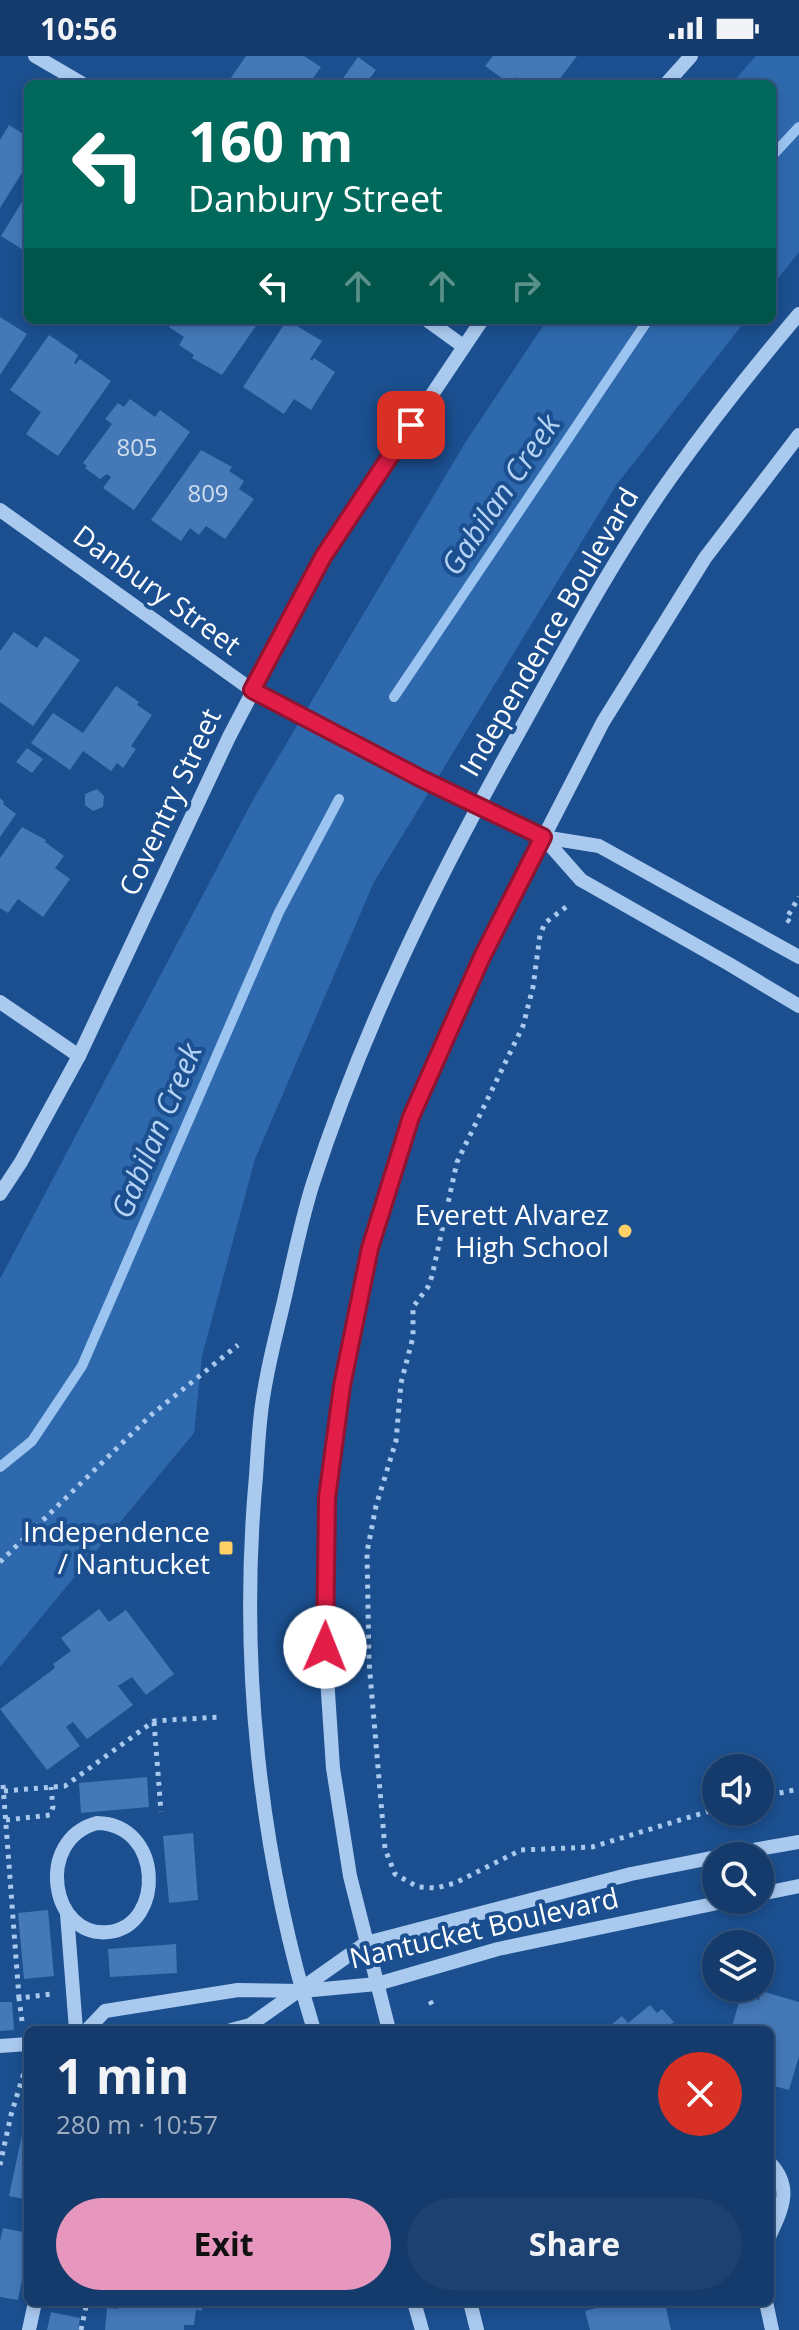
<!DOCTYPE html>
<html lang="en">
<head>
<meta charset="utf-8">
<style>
  body { margin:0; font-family:"Open Sans",sans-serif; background:#1d4271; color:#f1f3f6; height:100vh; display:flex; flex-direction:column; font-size:30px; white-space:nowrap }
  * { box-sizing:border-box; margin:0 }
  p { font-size:26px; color:#9dadc1 }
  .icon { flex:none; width:44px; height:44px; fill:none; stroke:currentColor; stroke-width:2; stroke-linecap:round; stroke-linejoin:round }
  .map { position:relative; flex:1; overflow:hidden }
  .sheet { position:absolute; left:24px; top:1970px; width:750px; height:280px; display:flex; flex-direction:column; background:#143b6b; border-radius:12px; box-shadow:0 4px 12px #0003,0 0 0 2px #33557e }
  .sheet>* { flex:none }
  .top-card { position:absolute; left:24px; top:24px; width:752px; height:244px; border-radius:12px; box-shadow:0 4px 12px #0003,0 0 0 2px #33557e; background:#00695c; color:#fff; overflow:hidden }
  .fabs { position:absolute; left:702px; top:1698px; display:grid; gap:16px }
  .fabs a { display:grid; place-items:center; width:72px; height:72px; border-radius:50%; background:#143b6b; box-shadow:0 4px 12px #0003,0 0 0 2px #33557e; font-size:40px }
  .pin { position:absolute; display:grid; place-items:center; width:68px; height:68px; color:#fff; margin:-34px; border-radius:16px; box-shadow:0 4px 12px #0006 }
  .me { position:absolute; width:88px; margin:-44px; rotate:1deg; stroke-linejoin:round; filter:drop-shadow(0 0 6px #0008) }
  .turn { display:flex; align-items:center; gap:28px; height:168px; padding:0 32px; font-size:36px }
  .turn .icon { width:104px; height:104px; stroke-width:2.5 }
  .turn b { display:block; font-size:56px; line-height:68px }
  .lanes { display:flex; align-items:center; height:76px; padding:0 32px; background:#0003; justify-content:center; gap:40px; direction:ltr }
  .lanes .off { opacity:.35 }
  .round { display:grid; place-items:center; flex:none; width:84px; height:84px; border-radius:42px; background:#1d4271 }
  .headline { display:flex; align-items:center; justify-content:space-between; height:136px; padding:0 32px }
  h1 { font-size:48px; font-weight:700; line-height:60px }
  .primary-button { display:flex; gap:16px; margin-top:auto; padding:16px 32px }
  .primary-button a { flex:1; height:92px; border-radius:48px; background:#e797bd; color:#111; font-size:32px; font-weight:700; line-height:92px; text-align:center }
  .primary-button a+a { background:#1d4271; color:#f1f3f6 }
  .status { display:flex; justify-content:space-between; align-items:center; height:56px; padding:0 40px; background:#143b6b; direction:ltr }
  .status svg { height:22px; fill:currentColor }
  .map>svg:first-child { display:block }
  .green { fill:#2e69ad }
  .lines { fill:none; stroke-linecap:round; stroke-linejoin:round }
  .stream { stroke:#9cc4f0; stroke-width:10 }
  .building { fill:#4478b7 }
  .path { stroke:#a9c9ee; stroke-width:5; stroke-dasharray:4 6; stroke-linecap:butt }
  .minor { stroke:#a9c9ee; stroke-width:14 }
  .route-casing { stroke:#92132f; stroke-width:20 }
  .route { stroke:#e11d48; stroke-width:14 }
  .poi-dot { fill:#ffd166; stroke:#1b4f8f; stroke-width:3 }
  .labels { text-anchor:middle; stroke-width:8; stroke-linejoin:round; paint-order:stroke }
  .number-label { font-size:24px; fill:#d0dded }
  .street-label { font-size:28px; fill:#fff; stroke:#1b4f8f }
  .poi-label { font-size:28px; fill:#fff; stroke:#1b4f8f; text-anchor:end }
  .water-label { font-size:30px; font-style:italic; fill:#b5d3f5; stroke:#1b4f8f }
</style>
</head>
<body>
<div class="status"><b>10:56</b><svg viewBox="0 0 49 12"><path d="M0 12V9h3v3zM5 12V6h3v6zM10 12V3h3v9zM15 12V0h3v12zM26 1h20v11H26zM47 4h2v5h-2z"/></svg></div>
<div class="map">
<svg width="799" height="2274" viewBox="0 0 799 2274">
  <rect width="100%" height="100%" fill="#1b4f8f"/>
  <g class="green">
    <polygon points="756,0 799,0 799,196 772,230 772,28 731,28"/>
    <polygon points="547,264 746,264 617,428 374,826 255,1103 202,1300 194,1377 0,1611 0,1223 254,742 465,387"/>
  </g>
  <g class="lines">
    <g class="stream">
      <polyline points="772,100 799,71"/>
      <polyline points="394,641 648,264"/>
      <polyline points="0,1411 32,1385 82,1310 279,856 339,743"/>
    </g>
  </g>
  <g class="building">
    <polygon points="246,0 304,0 321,11 309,28 231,28 228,26"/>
    <polygon points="493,0 577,0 556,28 525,28 516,21 510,28 485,10"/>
    <polygon points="358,1 376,14 370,22 379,28 339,28"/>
    <polygon points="9,69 28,81 28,107 0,152 0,84"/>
    <polygon points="28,136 28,197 1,180"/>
    <polygon points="0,261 27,278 0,319"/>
    <polygon points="174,264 260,264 222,319 192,302 194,299 179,289 184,281 169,271"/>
    <polygon points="287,264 322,285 310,303 312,305 314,302 335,316 311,354 294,343 284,358 243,331"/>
    <polygon points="49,279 78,299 74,307 76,308 80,303 111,325 58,400 26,378 41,356 10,334"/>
    <polygon points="130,343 155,361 160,354 190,376 134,454 103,432 111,421 107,418 100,423 85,412 87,410 83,407 112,368 105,363 118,347 124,351"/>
    <polygon points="201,394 232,411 229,415 244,425 239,433 254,443 225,483 206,470 199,479 190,472 181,485 151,464"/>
    <polygon points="14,576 37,592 45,580 80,604 33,670 0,646 0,595"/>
    <polygon points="116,630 139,646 137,649 152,659 131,690 136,693 123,712 117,707 111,715 83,695 70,714 31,687 53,657 83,677"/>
    <polygon points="27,692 43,703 32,717 16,706"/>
    <polygon points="97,733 104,740 103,751 93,755 85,749 85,738"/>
    <polygon points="0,742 4,746 3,748 16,758 0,781"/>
    <polygon points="22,771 46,784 45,786 64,800 55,812 70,823 43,861 18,843 8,857 0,852 0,802"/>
    <polygon points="99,1553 109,1566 126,1554 174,1618 146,1639 132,1621 118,1630 133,1649 87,1683 73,1666 66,1671 80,1690 47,1714 0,1653 55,1612 53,1608 71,1595 61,1582"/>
    <polygon points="147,1721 149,1751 81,1757 79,1727"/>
    <polygon points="193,1777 198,1844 169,1847 163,1780"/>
    <polygon points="48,1854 54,1920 24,1923 18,1857"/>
    <polygon points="176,1888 177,1917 110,1921 108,1893"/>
    <polygon points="761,1935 799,1946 799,2000 789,2034 770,2029 770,1974 731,1974 741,1939 759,1944"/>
    <polygon points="0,1946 12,1946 14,1974 0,1975"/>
    <polygon points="650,1949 657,1957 662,1953 674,1966 668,1971 670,1974 605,1974 622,1960 628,1967"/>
    <polygon points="23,2074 28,2075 28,2144 9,2140"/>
    <polygon points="3,2172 28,2177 28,2195 18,2244 0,2241 0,2185"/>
    <polygon points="119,2246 203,2246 202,2255 196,2254 194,2269 184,2269 184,2274 105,2274 107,2252 118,2253"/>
    <polygon points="620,2246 650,2246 652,2251 665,2248 671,2274 590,2274 585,2255"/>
    <polygon points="51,2256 80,2262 78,2274 47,2274"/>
  </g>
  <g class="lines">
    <g class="path">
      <polyline points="566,851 545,867 540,879 533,931 523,970 457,1106 432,1220 428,1231 413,1251 413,1281 401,1327 396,1385 376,1450 367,1496 369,1606 385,1793 395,1818 418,1831 436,1832 455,1827 521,1794 592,1791 716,1753"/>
      <polyline points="790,866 786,863 799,841"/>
      <polyline points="0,1506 151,1359 238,1289"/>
      <polyline points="154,1666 161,1756"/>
      <polyline points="3,1729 19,1942"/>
      <polyline points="4,1735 65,1730 154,1665 219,1661"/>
      <polyline points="760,1741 799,1733"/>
      <polyline points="6,1764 50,1759 53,1751 51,1731"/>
      <polyline points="430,1945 434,1952"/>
      <polyline points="22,1965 19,1942 51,1938"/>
      <polyline points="0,2109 11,2059 26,2010"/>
      <polyline points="81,2274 87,2246"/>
    </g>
    <g class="minor">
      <polyline points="35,0 83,28"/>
      <polyline points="666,28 691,0"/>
      <polyline points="427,264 463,290"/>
      <polyline points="0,454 252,634 420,722 543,781"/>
      <polyline points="799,901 599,790 543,781 581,824 729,908 799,950"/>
      <polyline points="0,946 79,1000"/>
      <polyline points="0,1138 21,1106 79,1000 229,681 323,501 482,264"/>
      <path d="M 97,1767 C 163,1768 165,1869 109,1876 C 51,1883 34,1784 97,1767 Z"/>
      <polyline points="718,1800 799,1786"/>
      <polyline points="760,1838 799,1830"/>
      <polyline points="67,1858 76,1974"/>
      <polyline points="87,1974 105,1955 238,1934 302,1935 377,1928 498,1893 732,1844"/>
      <polyline points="231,1974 250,1969 366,1887 631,1818 716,1801"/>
      <path d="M 314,1974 C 259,1796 239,1605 256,1420 C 258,1392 259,1363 264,1336 C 269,1305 277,1275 284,1245 C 293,1205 301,1165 313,1127 C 363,973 435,826 514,685 C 563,597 614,501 672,420 C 712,364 755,310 799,258"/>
      <polyline points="389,1974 350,1820 333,1712 325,1591 327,1442 342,1330 370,1192 411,1061 482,901 603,666 705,502 799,379"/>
      <polyline points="0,1990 28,1988"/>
      <path d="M 770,2107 C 793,2131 782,2153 770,2179"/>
      <polyline points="414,2246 422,2274"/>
      <polyline points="470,2246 477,2274"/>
      <polyline points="766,2246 772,2274"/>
      <polyline points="29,2274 35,2246"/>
    </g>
  </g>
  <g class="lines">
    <defs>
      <polyline id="route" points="325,1591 327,1442 342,1330 370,1192 411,1061 482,901 543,781 420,722 252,634 323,501 411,369"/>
    </defs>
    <use href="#route" class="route-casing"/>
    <use href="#route" class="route"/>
  </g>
  <g class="poi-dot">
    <circle cx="625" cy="1175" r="8"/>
    <rect x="218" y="1484" width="16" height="16" rx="4"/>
  </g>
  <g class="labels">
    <g class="number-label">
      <text x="137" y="400">805</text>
      <text x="208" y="446">809</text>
    </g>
    <g class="street-label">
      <text transform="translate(157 534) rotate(36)" y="10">Danbury Street</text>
      <text transform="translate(549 576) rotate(-60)" y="10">Independence Boulevard</text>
      <text transform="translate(170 746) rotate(-65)" y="10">Coventry Street</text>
      <text transform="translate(484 1872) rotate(-13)" y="10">Nantucket Boulevard</text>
    </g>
    <g class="poi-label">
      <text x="609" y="1169">Everett Alvarez<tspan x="609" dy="32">High School</tspan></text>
      <text x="210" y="1486">Independence<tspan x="210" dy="32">/ Nantucket</tspan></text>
    </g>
    <g class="water-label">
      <text transform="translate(501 439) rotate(-56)" y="10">Gabilan Creek</text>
      <text transform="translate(157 1075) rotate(-67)" y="10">Gabilan Creek</text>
    </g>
  </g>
</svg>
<div class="fabs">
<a><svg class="icon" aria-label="sound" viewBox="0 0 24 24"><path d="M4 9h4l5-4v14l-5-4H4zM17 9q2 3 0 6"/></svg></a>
<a><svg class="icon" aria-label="search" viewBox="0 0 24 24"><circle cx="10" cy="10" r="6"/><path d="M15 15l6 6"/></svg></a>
<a><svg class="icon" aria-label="layers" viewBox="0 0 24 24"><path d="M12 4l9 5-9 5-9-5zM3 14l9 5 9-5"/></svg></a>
</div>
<div class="pin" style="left:411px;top:369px;background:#d93025"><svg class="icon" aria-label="arrive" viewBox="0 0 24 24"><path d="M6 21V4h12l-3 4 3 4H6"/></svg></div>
<svg class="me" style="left:325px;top:1591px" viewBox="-20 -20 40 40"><circle r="19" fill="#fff"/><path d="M0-13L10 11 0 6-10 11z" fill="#e11d48"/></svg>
<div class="top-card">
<div class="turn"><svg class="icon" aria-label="left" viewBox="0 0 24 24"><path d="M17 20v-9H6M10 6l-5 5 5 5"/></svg><div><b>160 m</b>Danbury Street</div></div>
<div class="lanes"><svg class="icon" aria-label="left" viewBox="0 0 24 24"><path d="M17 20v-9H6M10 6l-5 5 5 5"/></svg><svg class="icon off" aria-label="ahead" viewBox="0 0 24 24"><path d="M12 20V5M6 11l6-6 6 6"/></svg><svg class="icon off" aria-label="ahead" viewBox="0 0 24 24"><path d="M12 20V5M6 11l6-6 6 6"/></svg><svg class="icon off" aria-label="right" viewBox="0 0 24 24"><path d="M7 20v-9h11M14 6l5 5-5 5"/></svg></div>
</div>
<section class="sheet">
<div class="headline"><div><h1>1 min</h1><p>280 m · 10:57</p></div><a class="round" style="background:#d93025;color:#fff"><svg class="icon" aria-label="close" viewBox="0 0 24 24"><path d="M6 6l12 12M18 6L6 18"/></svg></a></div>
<div class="primary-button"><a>Exit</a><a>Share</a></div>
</section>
</div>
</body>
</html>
